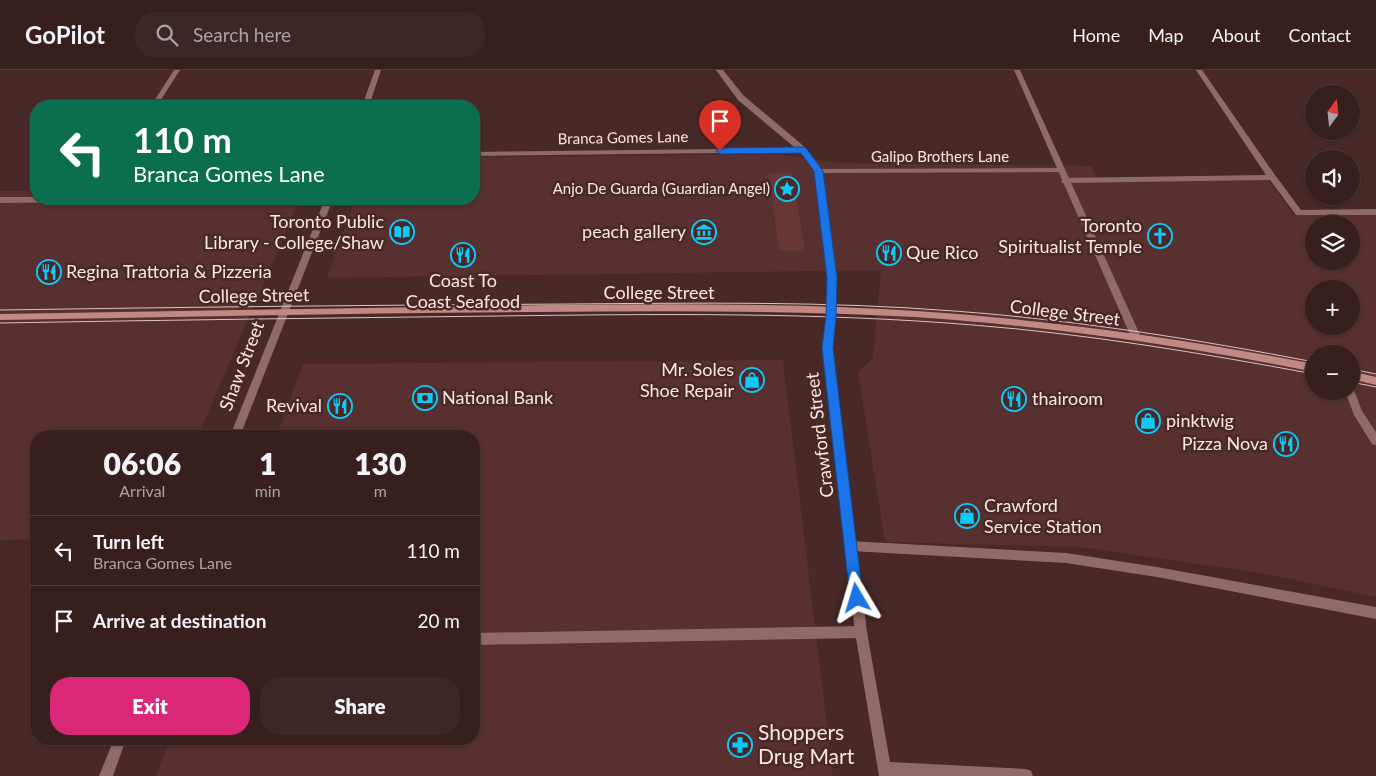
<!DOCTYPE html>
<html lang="en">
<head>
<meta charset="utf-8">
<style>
  body { margin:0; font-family:Lato,sans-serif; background:#3d2726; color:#f1f3f6; height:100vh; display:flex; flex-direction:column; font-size:19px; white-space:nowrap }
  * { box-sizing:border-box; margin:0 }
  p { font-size:16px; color:#aaa2a4 }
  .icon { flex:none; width:28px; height:28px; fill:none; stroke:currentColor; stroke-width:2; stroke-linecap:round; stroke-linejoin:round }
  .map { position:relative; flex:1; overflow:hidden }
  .panel { position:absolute; left:30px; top:360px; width:450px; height:315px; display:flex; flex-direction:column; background:#361f1d; border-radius:20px; box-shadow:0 1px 4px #0004,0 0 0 1px #503d3b }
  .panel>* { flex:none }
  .banner { position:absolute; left:30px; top:30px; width:450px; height:105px; border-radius:20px; box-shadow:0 1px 4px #0004,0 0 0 1px #503d3b; background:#0b6e4f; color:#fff; overflow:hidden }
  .needle { width:32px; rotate:15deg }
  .buttons { position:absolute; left:1305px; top:15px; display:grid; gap:10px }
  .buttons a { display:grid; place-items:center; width:55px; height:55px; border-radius:50%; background:#361f1d; box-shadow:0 1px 4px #0004,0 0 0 1px #503d3b; font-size:25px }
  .pin { position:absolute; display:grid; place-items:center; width:42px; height:42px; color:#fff; margin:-51px -21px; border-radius:50% 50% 50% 0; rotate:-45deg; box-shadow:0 0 5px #0007 }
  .pin .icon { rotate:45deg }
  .me { position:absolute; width:55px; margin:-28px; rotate:353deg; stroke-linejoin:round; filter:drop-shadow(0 0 4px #0008) }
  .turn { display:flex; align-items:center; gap:18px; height:105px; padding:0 20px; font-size:22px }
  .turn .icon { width:65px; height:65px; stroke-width:2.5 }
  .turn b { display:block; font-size:35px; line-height:42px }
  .eta { display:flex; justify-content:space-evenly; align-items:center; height:85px; text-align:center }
  .eta b { font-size:30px; font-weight:800; line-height:35px }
  .action { display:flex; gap:10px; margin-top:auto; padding:10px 20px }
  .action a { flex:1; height:58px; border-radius:20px; background:#db2777; color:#fff; font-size:20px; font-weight:800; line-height:58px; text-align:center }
  .action a+a { background:#3d2726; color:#f1f3f6 }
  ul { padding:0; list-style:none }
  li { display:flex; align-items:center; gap:15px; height:70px; padding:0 20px; border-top:1px solid #503d3b }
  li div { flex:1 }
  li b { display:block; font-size:19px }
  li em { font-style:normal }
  header { display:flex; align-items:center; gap:30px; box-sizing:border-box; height:70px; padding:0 25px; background:#361f1d; border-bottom:1px solid #503d3b }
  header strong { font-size:24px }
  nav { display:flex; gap:28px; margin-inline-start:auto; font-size:18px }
  .search { width:350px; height:45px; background:#3d2726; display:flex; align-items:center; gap:12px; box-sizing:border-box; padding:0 18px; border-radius:20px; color:#aaa2a4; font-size:19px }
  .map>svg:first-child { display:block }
  .built { fill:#57302f; fill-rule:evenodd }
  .green { fill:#663735 }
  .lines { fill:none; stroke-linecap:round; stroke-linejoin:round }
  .service { fill:#8e6a68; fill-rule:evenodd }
  .minor { fill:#8e6a68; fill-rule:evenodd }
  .secondary { fill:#c18885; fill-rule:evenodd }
  .tram { stroke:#dbc4c2; stroke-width:1 }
  .route { fill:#1a73e8; stroke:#114b97 }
  .labels { text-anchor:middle; stroke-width:5; stroke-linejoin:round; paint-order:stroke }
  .far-street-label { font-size:15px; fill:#fce6e4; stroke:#482927 }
  .far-poi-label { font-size:15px; fill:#fce6e4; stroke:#482927; text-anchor:end }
  .poi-label { font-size:18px; fill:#fce6e4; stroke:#482927; text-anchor:end }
  .street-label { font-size:18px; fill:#fce6e4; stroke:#482927 }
  .near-poi-label { font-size:21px; fill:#fce6e4; stroke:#482927; text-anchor:start }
</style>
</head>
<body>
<header>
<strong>GoPilot</strong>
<div class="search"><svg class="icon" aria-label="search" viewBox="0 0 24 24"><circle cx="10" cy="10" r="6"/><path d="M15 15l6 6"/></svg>Search here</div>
<nav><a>Home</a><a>Map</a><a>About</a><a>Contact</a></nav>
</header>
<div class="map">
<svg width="1376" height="706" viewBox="0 0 1376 706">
  <rect width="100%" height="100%" fill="#482927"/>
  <g class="built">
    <path d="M 777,84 L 838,93 L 1092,96 L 1097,109 L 1268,110 L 1294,145 L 1376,144 L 1376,527 L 1267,504 L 1080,477 L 885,472 L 858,302 L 873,288 L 881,200 L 327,208 L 355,129 L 474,129 L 474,87 ZM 1314,154 L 1351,154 L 1351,191 L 1314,191 ZM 1314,219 L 1351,219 L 1351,256 L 1314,256 ZM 1314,284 L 1351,284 L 1351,321 L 1314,321 Z"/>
    <polygon points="0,121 36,121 36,129 300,129 198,366 36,366 36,469 0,470"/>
    <polygon points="783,290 833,706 156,706 170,669 474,669 474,366 277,366 303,294"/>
  </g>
  <polygon class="green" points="769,103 792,103 805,181 779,181"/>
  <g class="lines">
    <g class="service">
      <polygon points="174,0 180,0 157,36 151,36"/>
      <polygon points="1196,0 1202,0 1275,105 1301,140 1376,139 1376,145 1296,145 1270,110 1062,113 1061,111 1065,108 1266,105"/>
      <polygon points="803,78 806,78 806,82 474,86 474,82"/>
      <polygon points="1061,98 1065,100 1064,102 818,103 814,101 818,99"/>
      <polygon points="0,127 36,127 36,129 99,129 95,132 0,133"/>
      <polygon points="850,471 1066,483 1157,497 1376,537 1376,549 1157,507 1066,493 850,481 846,480 844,476 846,472"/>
      <polygon points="861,556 865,558 867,562 865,566 861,568 474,575 474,563"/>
    </g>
    <g class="minor">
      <polygon points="375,0 381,0 369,36 362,36"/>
      <polygon points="716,0 723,0 744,26 806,78 822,101 836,208 836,247 832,278 867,562 890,692 1026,699 1031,701 1033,706 879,706 855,562 822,278 826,247 828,208 814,101 800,82 738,30"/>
      <polygon points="1014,0 1020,0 1141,267 1139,269 1133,269 1131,267"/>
      <polygon points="325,129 333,129 240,366 230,366"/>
      <polygon points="1351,318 1353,318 1362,341 1376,362 1376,375 1372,374 1354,345 1345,321 1351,321"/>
      <polygon points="114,669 126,669 113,706 99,706"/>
    </g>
    <g class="secondary">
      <path d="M 549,235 C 671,234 794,233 916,241 C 1050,250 1182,268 1314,294 L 1314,302 C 1182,275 1048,256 914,247 C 788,240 662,241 536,242 C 358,243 179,247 0,250 L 0,244 Z"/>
      <polygon points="1351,301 1376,307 1376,315 1351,309"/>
    </g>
    <g class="tram">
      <path d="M 0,240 C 190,237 380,235 570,234 C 698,233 826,231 954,241 C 1075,250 1195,269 1314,292"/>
      <path d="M 0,253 C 166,250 331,248 497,246 C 656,244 815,242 973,255 C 1088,264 1201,283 1314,304"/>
      <polyline points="1351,299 1376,304"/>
      <polyline points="1351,312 1376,317"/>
    </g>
  </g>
  <polygon class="route" points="803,77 806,78 823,101 837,208 836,247 833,278 863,528 862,532 857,534 852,532 850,528 822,278 826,247 827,208 814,101 801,83 720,84 716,81 720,78"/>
  <defs>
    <symbol id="sight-ring" viewBox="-11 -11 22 22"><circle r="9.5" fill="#482927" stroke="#0dcafa" stroke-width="1.5"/><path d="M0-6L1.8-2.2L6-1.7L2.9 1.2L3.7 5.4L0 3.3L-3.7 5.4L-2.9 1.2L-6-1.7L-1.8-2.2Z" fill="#0dcafa"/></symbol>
    <symbol id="library-ring" viewBox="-11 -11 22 22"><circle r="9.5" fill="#482927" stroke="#0dcafa" stroke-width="1.5"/><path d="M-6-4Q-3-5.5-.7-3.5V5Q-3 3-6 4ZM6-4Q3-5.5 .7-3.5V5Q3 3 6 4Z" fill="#0dcafa"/></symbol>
    <symbol id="museum-ring" viewBox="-11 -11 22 22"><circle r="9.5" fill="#482927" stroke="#0dcafa" stroke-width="1.5"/><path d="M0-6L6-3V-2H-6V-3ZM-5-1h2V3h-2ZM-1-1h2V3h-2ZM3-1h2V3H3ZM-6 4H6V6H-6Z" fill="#0dcafa"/></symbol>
    <symbol id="church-ring" viewBox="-11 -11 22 22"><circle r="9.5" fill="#482927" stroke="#0dcafa" stroke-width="1.5"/><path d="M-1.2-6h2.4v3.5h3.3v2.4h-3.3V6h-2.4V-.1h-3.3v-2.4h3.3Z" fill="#0dcafa"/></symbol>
    <symbol id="restaurant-ring" viewBox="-11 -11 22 22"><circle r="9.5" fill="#482927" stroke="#0dcafa" stroke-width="1.5"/><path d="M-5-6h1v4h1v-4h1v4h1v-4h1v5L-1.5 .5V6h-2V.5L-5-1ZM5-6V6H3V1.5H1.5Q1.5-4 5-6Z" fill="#0dcafa"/></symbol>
    <symbol id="shop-ring" viewBox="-11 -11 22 22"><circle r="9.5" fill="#482927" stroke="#0dcafa" stroke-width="1.5"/><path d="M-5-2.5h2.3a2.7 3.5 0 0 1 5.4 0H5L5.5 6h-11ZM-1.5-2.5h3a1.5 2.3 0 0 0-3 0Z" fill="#0dcafa"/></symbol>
    <symbol id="bank-ring" viewBox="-11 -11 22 22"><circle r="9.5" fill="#482927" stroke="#0dcafa" stroke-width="1.5"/><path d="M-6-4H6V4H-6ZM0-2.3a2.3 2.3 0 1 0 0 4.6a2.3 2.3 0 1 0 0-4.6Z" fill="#0dcafa"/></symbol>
    <symbol id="pharmacy-ring" viewBox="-11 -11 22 22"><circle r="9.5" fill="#482927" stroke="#0dcafa" stroke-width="1.5"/><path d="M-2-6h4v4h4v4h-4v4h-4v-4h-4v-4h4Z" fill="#0dcafa"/></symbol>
  </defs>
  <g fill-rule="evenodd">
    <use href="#sight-ring" x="773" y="105" width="28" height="28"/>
    <use href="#library-ring" x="388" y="148" width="28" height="28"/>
    <use href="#museum-ring" x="690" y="148" width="28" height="28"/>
    <use href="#church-ring" x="1146" y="152" width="28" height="28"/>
    <use href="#restaurant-ring" x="875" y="169" width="28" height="28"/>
    <use href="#restaurant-ring" x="449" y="171" width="28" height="28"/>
    <use href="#restaurant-ring" x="35" y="188" width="28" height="28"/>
    <use href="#shop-ring" x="738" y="296" width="28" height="28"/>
    <use href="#bank-ring" x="411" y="314" width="28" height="28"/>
    <use href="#restaurant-ring" x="1000" y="315" width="28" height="28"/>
    <use href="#restaurant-ring" x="326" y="322" width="28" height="28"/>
    <use href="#shop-ring" x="1134" y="337" width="28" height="28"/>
    <use href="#restaurant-ring" x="1272" y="360" width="28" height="28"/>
    <use href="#shop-ring" x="953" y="432" width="28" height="28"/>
    <use href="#pharmacy-ring" x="726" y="661" width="28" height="28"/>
  </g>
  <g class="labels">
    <g class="far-street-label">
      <text transform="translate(623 68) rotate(-1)" y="5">Branca Gomes Lane</text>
      <text x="940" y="92">Galipo Brothers Lane</text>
    </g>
    <g class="far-poi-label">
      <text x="770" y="124">Anjo De Guarda (Guardian Angel)</text>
    </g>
    <g class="poi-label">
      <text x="384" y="158">Toronto Public<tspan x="384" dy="21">Library - College/Shaw</tspan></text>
      <text x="1142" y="162">Toronto<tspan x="1142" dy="21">Spiritualist Temple</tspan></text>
      <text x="686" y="168">peach gallery</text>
      <text x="906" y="189" text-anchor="start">Que Rico</text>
      <text x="66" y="208" text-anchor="start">Regina Trattoria &amp; Pizzeria</text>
      <text x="463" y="217" text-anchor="middle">Coast To<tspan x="463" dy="21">Coast Seafood</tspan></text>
      <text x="734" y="306">Mr. Soles<tspan x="734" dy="21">Shoe Repair</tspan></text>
      <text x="442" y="334" text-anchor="start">National Bank</text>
      <text x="1032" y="335" text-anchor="start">thairoom</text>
      <text x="322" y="342">Revival</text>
      <text x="1166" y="357" text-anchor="start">pinktwig</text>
      <text x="1268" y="380">Pizza Nova</text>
      <text x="984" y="442" text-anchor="start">Crawford<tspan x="984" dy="21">Service Station</tspan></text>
    </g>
    <g class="street-label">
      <text x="659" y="229">College Street</text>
      <text transform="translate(254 226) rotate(-1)" y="6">College Street</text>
      <text transform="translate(1065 243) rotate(7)" y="6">College Street</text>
      <text transform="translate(242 296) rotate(-69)" y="6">Shaw Street</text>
      <text transform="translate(820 365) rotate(-97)" y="6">Crawford Street</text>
    </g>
    <g class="near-poi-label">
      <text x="758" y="670">Shoppers<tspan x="758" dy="24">Drug Mart</tspan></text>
    </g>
  </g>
</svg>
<div class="buttons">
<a><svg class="needle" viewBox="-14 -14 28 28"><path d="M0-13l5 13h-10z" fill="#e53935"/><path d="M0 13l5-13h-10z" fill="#aaa2a4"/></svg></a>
<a><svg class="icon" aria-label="sound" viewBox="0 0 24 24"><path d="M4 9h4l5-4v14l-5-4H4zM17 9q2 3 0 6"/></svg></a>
<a><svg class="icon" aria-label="layers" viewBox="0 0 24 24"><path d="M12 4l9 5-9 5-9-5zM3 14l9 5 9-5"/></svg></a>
<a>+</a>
<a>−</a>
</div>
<div class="pin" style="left:720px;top:81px;background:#d93025"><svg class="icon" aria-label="arrive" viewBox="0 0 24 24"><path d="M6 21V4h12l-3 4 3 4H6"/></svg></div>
<svg class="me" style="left:857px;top:528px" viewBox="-20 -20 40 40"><path d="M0-17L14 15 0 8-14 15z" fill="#1a73e8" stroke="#fff" stroke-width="4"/></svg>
<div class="banner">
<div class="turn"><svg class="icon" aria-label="left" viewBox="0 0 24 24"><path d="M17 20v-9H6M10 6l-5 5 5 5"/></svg><div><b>110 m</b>Branca Gomes Lane</div></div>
</div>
<section class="panel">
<div class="eta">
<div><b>06:06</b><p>Arrival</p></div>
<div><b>1</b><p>min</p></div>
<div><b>130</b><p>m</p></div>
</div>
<ul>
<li><svg class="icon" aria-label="left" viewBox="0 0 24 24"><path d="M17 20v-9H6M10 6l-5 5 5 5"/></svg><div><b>Turn left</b><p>Branca Gomes Lane</p></div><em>110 m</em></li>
<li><svg class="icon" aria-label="arrive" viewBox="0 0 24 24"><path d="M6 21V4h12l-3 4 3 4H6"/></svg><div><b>Arrive at destination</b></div><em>20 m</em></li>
</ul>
<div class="action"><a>Exit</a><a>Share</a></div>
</section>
</div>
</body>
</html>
